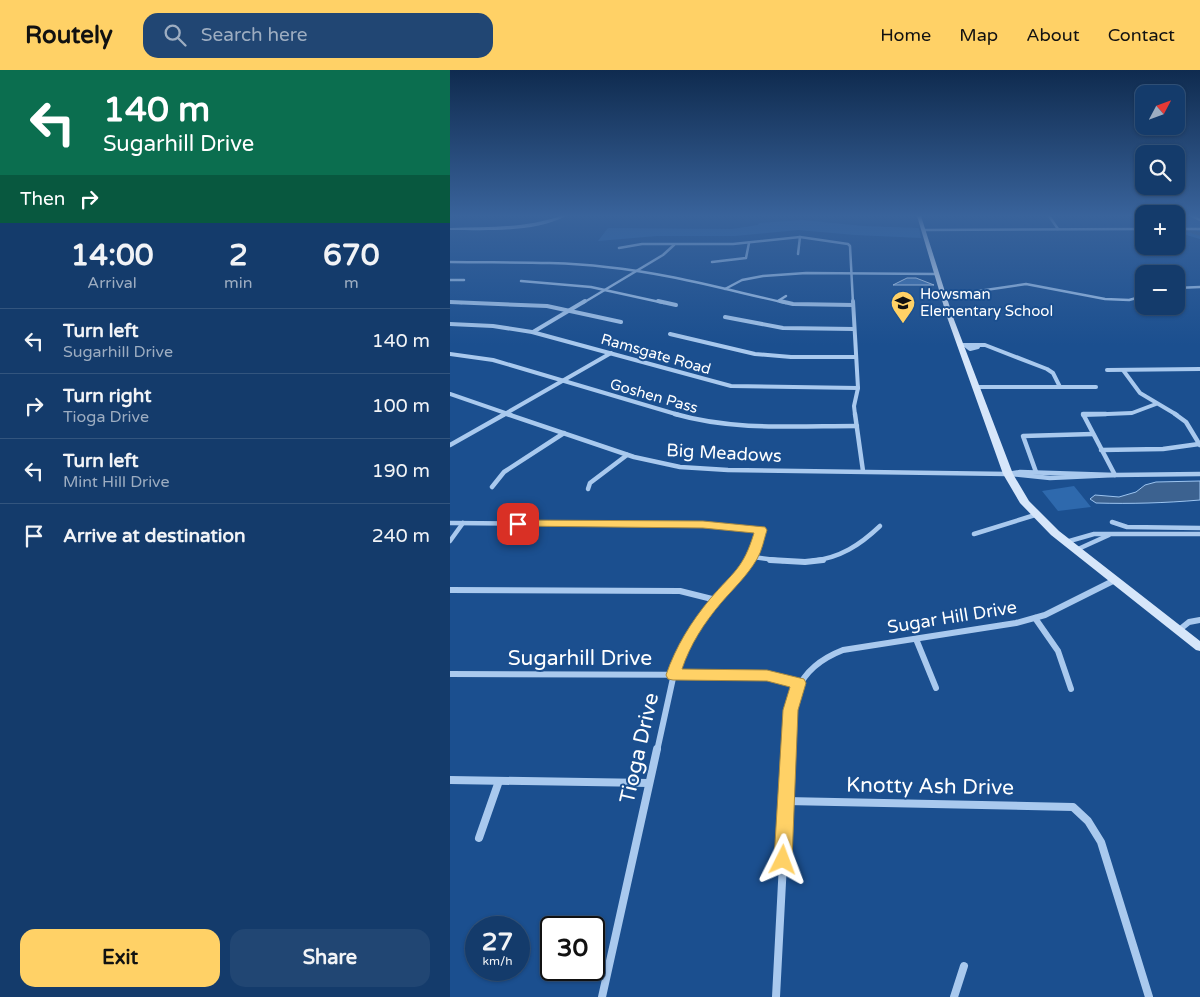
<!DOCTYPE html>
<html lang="en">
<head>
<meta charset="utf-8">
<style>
  body { margin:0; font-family:"Varela Round",sans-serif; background:#214673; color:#f1f3f6; height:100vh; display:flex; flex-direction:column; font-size:19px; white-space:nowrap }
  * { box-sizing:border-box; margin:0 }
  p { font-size:16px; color:#9dadc1 }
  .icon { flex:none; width:28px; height:28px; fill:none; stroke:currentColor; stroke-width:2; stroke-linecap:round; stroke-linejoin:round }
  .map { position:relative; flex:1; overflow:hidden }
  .details { display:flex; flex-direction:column; background:#143b6b; width:450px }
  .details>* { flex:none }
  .guide { background:#0b6e4f; color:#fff; overflow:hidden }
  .needle { width:32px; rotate:49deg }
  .buttons { position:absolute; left:685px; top:15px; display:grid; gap:10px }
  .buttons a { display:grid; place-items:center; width:50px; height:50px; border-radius:10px; background:#143b6b; box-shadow:0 1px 4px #0004,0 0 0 1px #33557e; font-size:25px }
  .speed { position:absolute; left:15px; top:846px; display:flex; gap:10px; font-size:25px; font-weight:700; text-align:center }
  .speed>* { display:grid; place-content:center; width:65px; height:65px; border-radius:50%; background:#143b6b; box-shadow:0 1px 4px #0004,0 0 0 1px #33557e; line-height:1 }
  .speed small { font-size:12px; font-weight:400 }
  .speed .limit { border:2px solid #111; border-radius:8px; background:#fff; color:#111 }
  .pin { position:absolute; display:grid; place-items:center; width:42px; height:42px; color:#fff; margin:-21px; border-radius:10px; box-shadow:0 2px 8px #0006 }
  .me { position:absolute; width:55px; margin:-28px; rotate:3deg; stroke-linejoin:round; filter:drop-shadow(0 0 4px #0008) }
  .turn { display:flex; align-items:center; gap:18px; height:105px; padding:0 20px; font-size:22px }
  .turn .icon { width:65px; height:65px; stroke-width:2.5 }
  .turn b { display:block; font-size:35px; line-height:42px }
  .then { display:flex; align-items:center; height:48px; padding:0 20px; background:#0003; gap:10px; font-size:19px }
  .eta { display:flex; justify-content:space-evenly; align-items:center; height:85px; text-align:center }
  .eta b { font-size:30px; font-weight:700; line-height:35px }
  .primary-button { display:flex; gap:10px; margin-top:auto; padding:10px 20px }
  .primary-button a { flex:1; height:58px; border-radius:15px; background:#ffd166; color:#111; font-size:20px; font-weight:700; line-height:58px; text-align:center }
  .primary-button a+a { background:#214673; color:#f1f3f6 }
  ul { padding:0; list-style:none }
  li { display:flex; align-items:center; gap:15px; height:65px; padding:0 20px; border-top:1px solid #33557e }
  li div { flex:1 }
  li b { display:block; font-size:19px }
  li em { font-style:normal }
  header { display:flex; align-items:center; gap:30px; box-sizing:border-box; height:70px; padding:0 25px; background:#ffd166; color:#111 }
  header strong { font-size:24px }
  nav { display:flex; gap:28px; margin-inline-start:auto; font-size:18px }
  .search { width:350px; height:45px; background:#214673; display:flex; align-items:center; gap:12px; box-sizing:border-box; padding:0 18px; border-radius:15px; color:#9dadc1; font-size:19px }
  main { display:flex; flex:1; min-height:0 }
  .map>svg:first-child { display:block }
  .green { fill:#2e69ad }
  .water { fill:#3c6290; stroke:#9cc4f0 }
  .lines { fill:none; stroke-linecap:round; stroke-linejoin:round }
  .river { fill:#3c6290; fill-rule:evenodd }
  .building { fill:#4478b7; stroke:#cfe3fa }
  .minor-far4 { stroke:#a9c9ee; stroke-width:2.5 }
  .minor-far3 { stroke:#a9c9ee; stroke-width:4 }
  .minor-far2 { stroke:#a9c9ee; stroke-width:4.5 }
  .minor-far1 { stroke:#a9c9ee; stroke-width:6 }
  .minor { stroke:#a9c9ee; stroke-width:8 }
  .tertiary { fill:#a9c9ee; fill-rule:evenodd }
  .secondary { fill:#d6e6fa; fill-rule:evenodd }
  .route { fill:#ffd166; stroke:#a68842 }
  .labels { text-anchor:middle; stroke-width:4; stroke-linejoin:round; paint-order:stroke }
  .far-poi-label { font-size:15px; fill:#fff; stroke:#1b4f8f; text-anchor:start }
  .far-street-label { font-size:15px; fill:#fff; stroke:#1b4f8f }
  .street-label { font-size:18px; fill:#fff; stroke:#1b4f8f }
  .near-street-label { font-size:21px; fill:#fff; stroke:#1b4f8f }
</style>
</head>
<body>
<header>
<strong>Routely</strong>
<div class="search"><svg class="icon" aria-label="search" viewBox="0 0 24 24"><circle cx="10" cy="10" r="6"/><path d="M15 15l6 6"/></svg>Search here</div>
<nav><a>Home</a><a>Map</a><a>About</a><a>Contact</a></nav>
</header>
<main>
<section class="details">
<div class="guide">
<div class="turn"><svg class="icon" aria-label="left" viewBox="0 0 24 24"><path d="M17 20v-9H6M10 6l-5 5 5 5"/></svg><div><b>140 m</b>Sugarhill Drive</div></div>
<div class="then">Then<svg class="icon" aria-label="right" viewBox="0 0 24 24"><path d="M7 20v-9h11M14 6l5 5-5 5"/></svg></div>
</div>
<div class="eta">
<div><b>14:00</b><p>Arrival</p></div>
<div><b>2</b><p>min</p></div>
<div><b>670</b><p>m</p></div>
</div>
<ul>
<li><svg class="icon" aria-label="left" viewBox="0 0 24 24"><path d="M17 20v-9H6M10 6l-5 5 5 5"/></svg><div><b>Turn left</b><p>Sugarhill Drive</p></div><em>140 m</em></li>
<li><svg class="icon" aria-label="right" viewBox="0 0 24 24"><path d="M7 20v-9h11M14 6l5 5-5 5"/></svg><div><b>Turn right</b><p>Tioga Drive</p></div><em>100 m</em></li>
<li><svg class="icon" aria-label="left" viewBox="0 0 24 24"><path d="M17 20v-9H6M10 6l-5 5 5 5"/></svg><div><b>Turn left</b><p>Mint Hill Drive</p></div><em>190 m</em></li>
<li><svg class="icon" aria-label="arrive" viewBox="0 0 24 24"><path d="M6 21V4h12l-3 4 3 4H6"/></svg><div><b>Arrive at destination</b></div><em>240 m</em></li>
</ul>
<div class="primary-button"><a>Exit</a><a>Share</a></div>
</section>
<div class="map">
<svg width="750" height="927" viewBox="0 0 750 927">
  <rect width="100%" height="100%" fill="#1b4f8f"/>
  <g class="green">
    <polygon points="726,146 740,146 750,150 750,169 726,162"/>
    <polygon points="353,150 413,156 469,158 471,168 405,165 348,160 285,166 207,166 148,171 158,158 282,159 308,155 309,153"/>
    <polygon points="624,416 641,437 608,441 592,421"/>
  </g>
  <path class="water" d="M 750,411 L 750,430 C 715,433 681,434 646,433 L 640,429 L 645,425 L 669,427 L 686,422 L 695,415 L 706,412 Z"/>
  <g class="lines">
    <polygon class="river" points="737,158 750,162 750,166 735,161"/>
  </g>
  <polygon class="building" points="457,208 466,208 484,215 443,215"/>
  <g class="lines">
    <g class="minor-far4">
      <polyline points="599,146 608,159"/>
      <polyline points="742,146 750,150"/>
      <polyline points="726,159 750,159"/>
      <polyline points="474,160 694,159"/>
      <polyline points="169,178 192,174 283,174 350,167 398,174 400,176 403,233"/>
      <polyline points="348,184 350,167"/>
      <path d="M 0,192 C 52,193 105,191 156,197 C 217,203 277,220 336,233"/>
      <polyline points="262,192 296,188 299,173"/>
      <polyline points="0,210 14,210"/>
      <polyline points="71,211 141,217 214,233"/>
      <polyline points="726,218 750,217"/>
      <polyline points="275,219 292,210 313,206 356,203 487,204"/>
      <polyline points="492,222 522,222 576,214 655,229 679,230 694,226"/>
      <polyline points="328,231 336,226"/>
      <polyline points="0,232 12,233"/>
      <polyline points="133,233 213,185 224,175"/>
    </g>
    <g class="minor-far3">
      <polyline points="208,231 226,235"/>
      <polyline points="330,231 343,234 403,235"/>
      <polyline points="403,231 408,318 404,336 405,345"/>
      <polyline points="0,232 97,236 171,252"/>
      <polyline points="275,247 333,258 404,259"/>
      <polyline points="0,254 43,256 82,262 281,316 408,318"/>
      <polyline points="83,262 135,231"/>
      <polyline points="220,264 305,284 341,287 406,287"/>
      <polyline points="511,275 535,275 597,299 603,303 610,317"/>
      <polyline points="515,275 520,279 528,277"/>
      <polyline points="0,284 43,290 229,345"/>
      <polyline points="657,300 750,299"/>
      <polyline points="673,300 690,323 727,345"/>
      <polyline points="526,317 646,317"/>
      <polyline points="0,324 61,345"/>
      <polyline points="53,345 161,283"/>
      <polyline points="633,345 682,343 706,334"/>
    </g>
    <g class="minor-far2">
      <polyline points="57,344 184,387 230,397 278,400 558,404 570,402 665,405 750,404"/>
      <path d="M 225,344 C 284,361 346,356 407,356"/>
      <polyline points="405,344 413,401"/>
      <polyline points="656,344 633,344 665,405"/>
      <polyline points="725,344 736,352 750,375"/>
      <polyline points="0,375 55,344"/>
      <polyline points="651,380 713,379 749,374"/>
      <polyline points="586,402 573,366 643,364"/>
      <polyline points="561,404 600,408 665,405"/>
      <polyline points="42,417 54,402 114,363"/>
      <polyline points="138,419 140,413 177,385"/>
      <polyline points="662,452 677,457 750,458"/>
      <polyline points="0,453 253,455 311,460 301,491"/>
      <polyline points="524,464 585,445"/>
      <polyline points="0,471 13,453"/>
      <polyline points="616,472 644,464 750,464"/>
      <polyline points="626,480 659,465"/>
      <polyline points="303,487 333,491"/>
      <path d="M 362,491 C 390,488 410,475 430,456"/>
    </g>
    <g class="minor-far1">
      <polyline points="320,490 355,492 373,490"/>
      <polyline points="0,520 230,521 266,530"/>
      <polyline points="585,548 608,581 621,619"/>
      <polyline points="729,560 739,552 750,550"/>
      <polyline points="466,569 486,618"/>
      <polyline points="0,604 304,605 349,613"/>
      <polyline points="207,681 225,599 236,572 301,490"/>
      <path d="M 339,681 C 341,632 342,600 393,580 L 566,553 L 595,545 L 665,510"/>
    </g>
    <g class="minor">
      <polyline points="0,710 199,713"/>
      <polyline points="336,731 623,737 638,751 651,772 699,927"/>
      <polyline points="29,768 49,711"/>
      <polyline points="152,927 207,679"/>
      <polyline points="326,927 339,679"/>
      <polyline points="504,927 514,896"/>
    </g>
    <path class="tertiary" d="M 111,146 L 116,146 C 84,163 36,160 0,160 L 0,158 C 38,157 75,158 111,146 Z"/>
    <polygon class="secondary" points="467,146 471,146 503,247 563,404 579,431 609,461 750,571 750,581 746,580 601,465 570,433 553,404 497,247"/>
  </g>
  <linearGradient id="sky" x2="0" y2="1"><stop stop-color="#0f2b4f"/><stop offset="0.53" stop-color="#39639b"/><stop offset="1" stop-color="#39639b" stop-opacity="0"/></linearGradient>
  <rect width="750" height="275" fill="url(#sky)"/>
  <path class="route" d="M 68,450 L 253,451 L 315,457 L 317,460 C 314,469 312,481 307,489 C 297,506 284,518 271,533 C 254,553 240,575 232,599 L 317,600 L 354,609 L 356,613 L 348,640 L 342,790 L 339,796 L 333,798 L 327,796 L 324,790 L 333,640 L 340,617 L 317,611 L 223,610 L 218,609 L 216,605 C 226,576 241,552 260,529 C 284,501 293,499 304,463 L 253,458 L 65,456 L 65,451 Z"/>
  <defs>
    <symbol id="school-pin" viewBox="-11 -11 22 30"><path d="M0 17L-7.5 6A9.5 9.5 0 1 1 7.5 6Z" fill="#ffd166" stroke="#1b4f8f"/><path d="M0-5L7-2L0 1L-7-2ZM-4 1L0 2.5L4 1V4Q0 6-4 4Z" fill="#111"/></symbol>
  </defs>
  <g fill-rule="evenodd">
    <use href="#school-pin" x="439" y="219" width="28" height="38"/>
  </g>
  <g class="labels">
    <g class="far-poi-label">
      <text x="470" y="229">Howsman<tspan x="470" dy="17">Elementary School</tspan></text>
    </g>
    <g class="far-street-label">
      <text transform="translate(206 284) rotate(16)" y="5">Ramsgate Road</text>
      <text transform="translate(204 326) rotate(16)" y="5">Goshen Pass</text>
    </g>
    <g class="street-label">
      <text transform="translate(274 383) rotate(3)" y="6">Big Meadows</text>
      <text transform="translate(502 547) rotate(-9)" y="6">Sugar Hill Drive</text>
    </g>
    <g class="near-street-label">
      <text x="130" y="595">Sugarhill Drive</text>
      <text transform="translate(189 678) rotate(-77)" y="7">Tioga Drive</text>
      <text transform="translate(480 716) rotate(1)" y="7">Knotty Ash Drive</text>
    </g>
  </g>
</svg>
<div class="buttons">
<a><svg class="needle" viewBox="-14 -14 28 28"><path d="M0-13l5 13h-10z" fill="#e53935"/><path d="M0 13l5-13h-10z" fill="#9dadc1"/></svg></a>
<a><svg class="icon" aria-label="search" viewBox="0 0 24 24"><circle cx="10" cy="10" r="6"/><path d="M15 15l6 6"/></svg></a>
<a>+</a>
<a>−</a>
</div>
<div class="speed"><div>27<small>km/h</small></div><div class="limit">30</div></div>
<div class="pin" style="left:68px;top:454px;background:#d93025"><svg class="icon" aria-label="arrive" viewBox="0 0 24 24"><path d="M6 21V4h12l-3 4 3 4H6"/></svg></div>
<svg class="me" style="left:333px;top:790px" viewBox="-20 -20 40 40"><path d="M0-17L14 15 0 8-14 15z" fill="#ffd166" stroke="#fff" stroke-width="4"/></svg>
</div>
</main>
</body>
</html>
